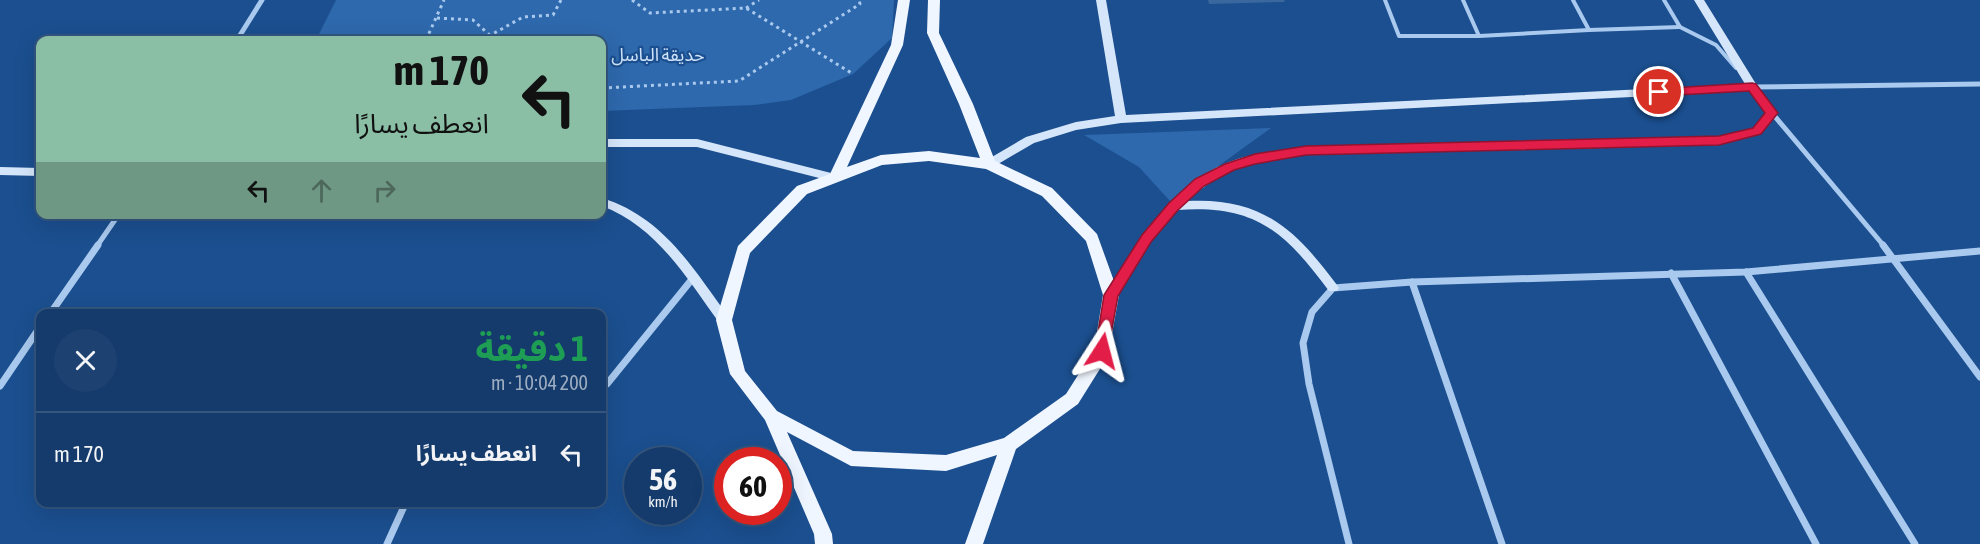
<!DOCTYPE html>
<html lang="ar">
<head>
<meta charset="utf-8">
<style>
  body { margin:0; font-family:"Asap Condensed","Noto Sans Arabic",sans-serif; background:#1d4271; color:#f1f3f6; direction:rtl; height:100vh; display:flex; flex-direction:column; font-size:22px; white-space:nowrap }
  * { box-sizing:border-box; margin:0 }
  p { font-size:20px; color:#9dadc1 }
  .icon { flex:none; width:33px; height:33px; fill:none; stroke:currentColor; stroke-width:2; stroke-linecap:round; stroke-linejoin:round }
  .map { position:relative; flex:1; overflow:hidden; direction:ltr }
  .side { position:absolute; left:36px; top:309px; width:570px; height:198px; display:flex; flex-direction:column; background:#143b6b; border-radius:12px; box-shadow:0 6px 24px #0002,0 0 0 2px #33557e; direction:rtl }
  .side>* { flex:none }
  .guide { position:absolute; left:36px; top:36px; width:570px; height:183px; border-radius:12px; box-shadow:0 6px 24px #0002,0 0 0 2px #33557e; direction:rtl; background:#8abfa5; color:#111; overflow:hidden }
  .speed { position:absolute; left:624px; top:447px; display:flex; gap:12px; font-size:30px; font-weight:700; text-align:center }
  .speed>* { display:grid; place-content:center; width:78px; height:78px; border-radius:50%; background:#143b6b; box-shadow:0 6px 24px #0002,0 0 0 2px #33557e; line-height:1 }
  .speed small { font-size:15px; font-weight:400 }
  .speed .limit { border:9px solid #d22; background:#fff; color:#111 }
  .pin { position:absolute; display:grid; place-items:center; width:51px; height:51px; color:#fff; margin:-26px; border:3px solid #fff; border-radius:50%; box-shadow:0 2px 6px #0007 }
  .me { position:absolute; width:66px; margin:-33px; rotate:9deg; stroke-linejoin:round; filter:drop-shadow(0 0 4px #0008) }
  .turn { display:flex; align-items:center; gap:21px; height:126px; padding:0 18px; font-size:27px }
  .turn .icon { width:78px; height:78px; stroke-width:2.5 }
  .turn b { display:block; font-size:42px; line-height:51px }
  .lanes { display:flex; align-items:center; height:57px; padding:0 18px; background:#0003; justify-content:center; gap:30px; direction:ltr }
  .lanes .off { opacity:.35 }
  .round { display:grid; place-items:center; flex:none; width:63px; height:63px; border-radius:32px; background:#1d4271 }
  .overview { display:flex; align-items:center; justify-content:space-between; height:102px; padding:0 18px }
  h1 { font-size:36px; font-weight:700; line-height:45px; color:#1e9e55 }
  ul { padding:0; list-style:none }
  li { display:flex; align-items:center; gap:18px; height:84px; padding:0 18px; border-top:2px solid #33557e }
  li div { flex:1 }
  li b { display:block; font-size:22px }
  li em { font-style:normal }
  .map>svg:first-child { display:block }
  .green { fill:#2e69ad }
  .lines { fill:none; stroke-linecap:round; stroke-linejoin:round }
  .path { stroke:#a9c9ee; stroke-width:3; stroke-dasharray:3 4; stroke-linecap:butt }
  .lane { stroke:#a9c9ee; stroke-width:4 }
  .street-far1 { stroke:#a9c9ee; stroke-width:5 }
  .street { stroke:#a9c9ee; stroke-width:7 }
  .secondary { fill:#d6e6fa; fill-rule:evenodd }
  .primary { fill:#f0f6ff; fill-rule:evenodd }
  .wall { fill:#3a679d }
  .route { fill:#e11d48; stroke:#92132f; stroke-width:1.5 }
  .labels { text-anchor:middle; stroke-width:4.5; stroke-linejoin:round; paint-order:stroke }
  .park-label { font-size:18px; fill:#cfe3fa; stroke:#1b4f8f }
</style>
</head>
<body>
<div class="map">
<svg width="1980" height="544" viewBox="0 0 1980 544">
  <rect width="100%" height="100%" fill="#1b4f8f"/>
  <g class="green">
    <polygon points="336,0 894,0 892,38 853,74 791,100 754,105 602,111 602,40 316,40"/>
    <polygon points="1271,128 1170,201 1139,167 1084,135"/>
  </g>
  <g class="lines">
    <g class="path">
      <polyline points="632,0 650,13 746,8 853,74"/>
      <polyline points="746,8 759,0"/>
      <polyline points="437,18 473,20 495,40"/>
      <polyline points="426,40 444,0"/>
      <polyline points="482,40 523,17 553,15 561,0"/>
      <polyline points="602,88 739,81 860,4 859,0"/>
    </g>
    <g class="lane">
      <polyline points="1385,0 1399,36 1479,36 1589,30 1573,0"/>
      <polyline points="1463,0 1479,36"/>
      <polyline points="1664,0 1680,27 1716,45 1736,68"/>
      <polyline points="1589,30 1680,27"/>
    </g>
    <g class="street-far1">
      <polyline points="237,40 262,0"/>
      <polyline points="1752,87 1980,84"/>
      <polyline points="1772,113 1884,246"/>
      <polyline points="97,246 119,214"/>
    </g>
    <g class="street">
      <polyline points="1883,245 1980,377"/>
      <polyline points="1746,272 1915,544"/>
      <polyline points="1671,273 1816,544"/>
      <polyline points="1412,282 1502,544"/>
      <polyline points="50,314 98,245"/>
      <polyline points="0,386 40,327"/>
      <polyline points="602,386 607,384 693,278"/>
      <polyline points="387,544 406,502"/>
      <polyline points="1349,544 1309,384 1303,343 1312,312 1333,288 1412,282 1746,272 1980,251"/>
    </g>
    <g class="secondary">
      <path d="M 1096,0 L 1106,0 L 1126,115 L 1745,84 L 1694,0 L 1704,0 L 1756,84 L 1777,113 L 1761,134 L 1719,145 L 1306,155 C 1259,160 1223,167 1187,201 C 1262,197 1295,229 1337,285 L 1339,288 L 1337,291 L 1329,291 C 1285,232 1256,204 1177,210 L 1151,242 L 1115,298 L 1107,298 L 1105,295 L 1107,292 C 1138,243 1169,188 1224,164 C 1250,153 1279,150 1306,147 L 1719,137 L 1753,128 L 1766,113 L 1749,91 L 1121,123 L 1076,130 L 1034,143 L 993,167 L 985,167 L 983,164 L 985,161 L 1026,137 L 1076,122 L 1115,116 Z"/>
      <polygon points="602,139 697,139 835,174 841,178 835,182 697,147 602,147"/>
      <polygon points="0,167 40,168 40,176 0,175"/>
      <path d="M 602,198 C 663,217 692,267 728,316 L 730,320 L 728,324 L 720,324 C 687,278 657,227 602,206 Z"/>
    </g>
    <path class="primary" d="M 898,0 L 910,0 L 903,45 L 847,167 L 881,155 L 929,151 L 980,158 L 959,104 L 927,33 L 928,0 L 940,0 L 939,33 L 973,104 L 995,161 L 1052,188 L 1097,234 L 1119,295 L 1108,356 L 1078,404 L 1016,449 L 983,544 L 965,544 L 997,455 L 946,471 L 851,466 L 787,432 L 832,534 L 833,544 L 815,544 L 814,534 L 765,420 L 730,374 L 716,320 L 738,246 L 797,186 L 830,174 L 891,45 ZM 929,161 L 986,169 L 1042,196 L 1086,241 L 1103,295 L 1094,350 L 1066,394 L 1004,438 L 946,455 L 853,451 L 777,411 L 745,371 L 732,320 L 750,253 L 807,194 L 882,165 Z"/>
  </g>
  <polygon class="wall" points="1208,0 1285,0 1284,2 1209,4"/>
  <polygon class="route" points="1752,83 1756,84 1778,113 1761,134 1719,145 1306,155 1255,164 1234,170 1204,186 1178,210 1151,242 1118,296 1107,356 1097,356 1095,351 1104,295 1142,235 1169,203 1195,179 1225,164 1255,154 1306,146 1719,136 1753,128 1765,113 1749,91 1659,96 1654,95 1654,89"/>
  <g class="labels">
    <g class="park-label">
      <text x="658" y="61">حديقة الباسل</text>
    </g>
  </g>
</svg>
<div class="speed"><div>56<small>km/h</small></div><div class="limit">60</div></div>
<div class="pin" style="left:1659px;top:92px;background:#d93025"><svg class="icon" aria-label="arrive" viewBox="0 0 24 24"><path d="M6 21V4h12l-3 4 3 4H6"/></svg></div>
<svg class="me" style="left:1102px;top:351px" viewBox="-20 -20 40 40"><path d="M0-17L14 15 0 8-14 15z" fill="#e11d48" stroke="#fff" stroke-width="4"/></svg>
<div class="guide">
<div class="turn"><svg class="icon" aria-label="left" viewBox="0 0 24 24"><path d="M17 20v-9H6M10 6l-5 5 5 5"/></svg><div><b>170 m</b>انعطف يسارًا</div></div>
<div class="lanes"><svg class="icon" aria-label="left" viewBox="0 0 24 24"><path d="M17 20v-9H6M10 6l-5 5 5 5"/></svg><svg class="icon off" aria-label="ahead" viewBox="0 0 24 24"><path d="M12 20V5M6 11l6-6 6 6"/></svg><svg class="icon off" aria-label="right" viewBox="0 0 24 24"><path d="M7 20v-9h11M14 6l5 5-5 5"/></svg></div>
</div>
<section class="side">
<div class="overview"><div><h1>1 دقيقة</h1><p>200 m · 10:04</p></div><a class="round"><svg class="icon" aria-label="close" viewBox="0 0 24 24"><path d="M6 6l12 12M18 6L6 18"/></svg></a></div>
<ul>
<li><svg class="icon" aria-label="left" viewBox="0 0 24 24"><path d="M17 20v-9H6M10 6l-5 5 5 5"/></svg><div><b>انعطف يسارًا</b></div><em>170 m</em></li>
</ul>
</section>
</div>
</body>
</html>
